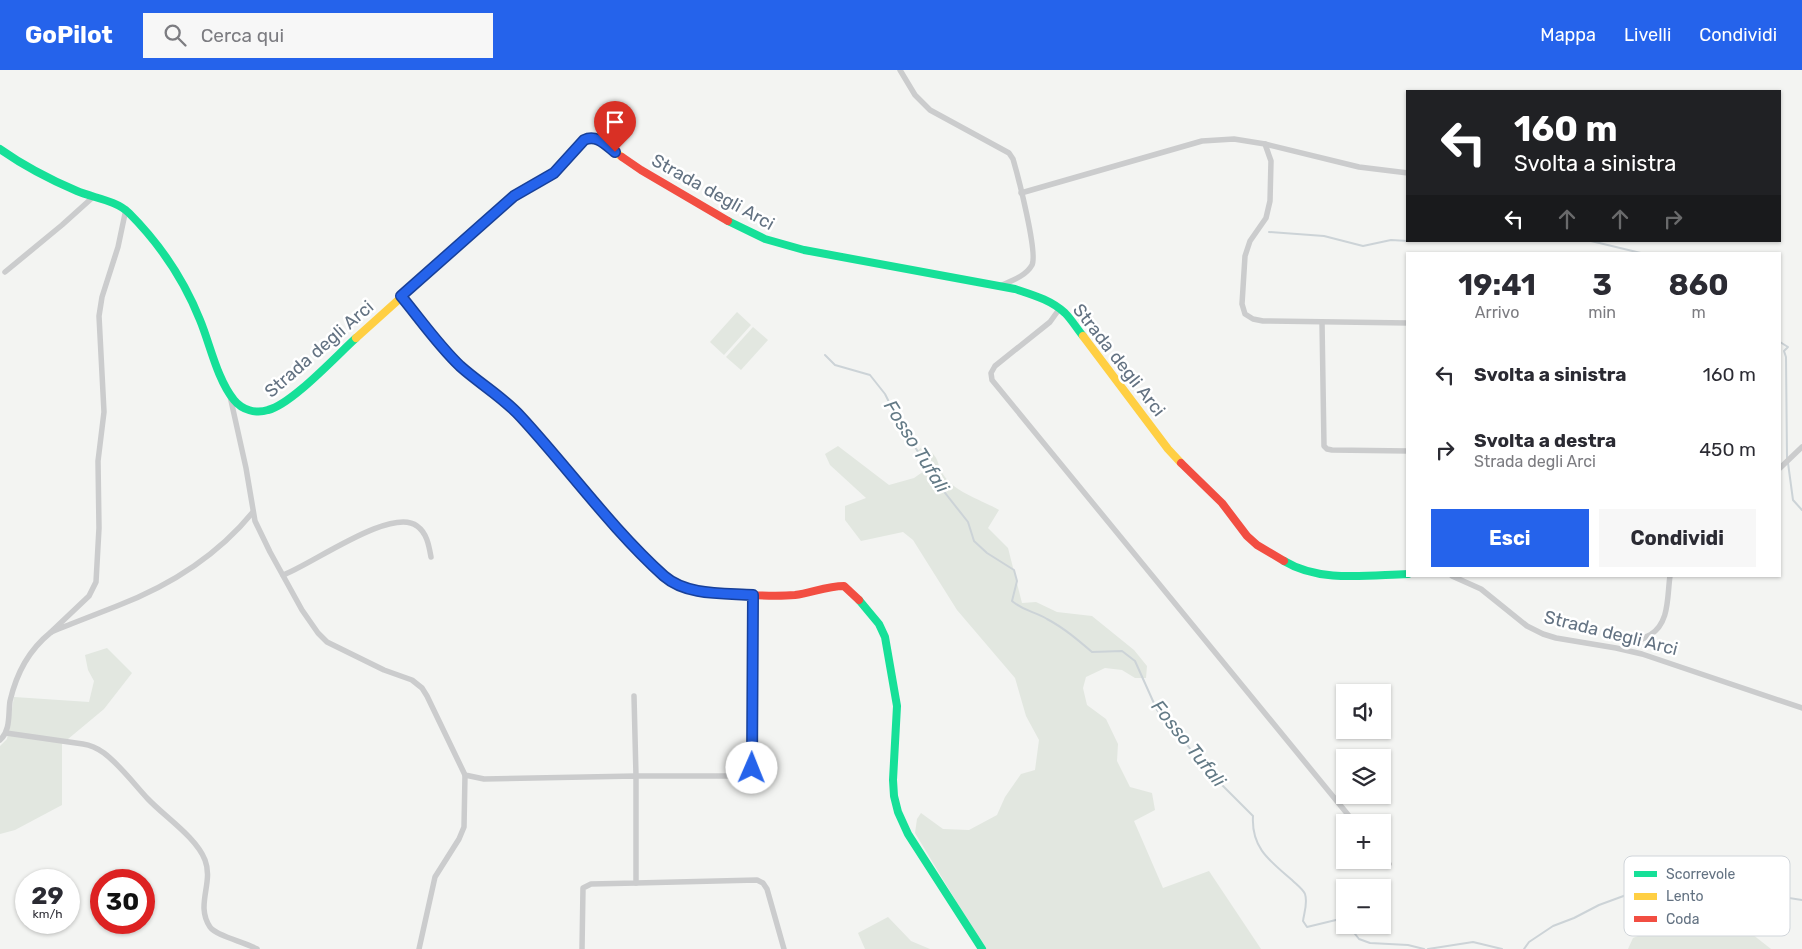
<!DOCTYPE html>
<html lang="it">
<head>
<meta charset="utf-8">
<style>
  body { margin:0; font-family:Rubik,sans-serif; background:#f7f7f7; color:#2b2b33; height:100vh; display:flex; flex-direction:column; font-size:19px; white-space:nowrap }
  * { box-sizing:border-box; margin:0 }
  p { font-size:16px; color:#7c7c81 }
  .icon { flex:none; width:28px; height:28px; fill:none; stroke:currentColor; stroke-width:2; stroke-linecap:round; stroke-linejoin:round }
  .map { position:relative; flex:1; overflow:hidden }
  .drawer { position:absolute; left:1406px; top:182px; width:375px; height:325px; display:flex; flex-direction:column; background:#fff; border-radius:0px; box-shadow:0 1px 4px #0004 }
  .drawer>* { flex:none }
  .top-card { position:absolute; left:1406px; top:20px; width:375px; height:152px; border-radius:0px; box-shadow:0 1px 4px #0004; background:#202124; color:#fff; overflow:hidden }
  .buttons { position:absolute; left:1336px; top:614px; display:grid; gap:10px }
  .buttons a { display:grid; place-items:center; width:55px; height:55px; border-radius:0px; background:#fff; box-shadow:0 1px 4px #0004; font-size:25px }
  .speed { position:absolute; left:15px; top:799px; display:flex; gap:10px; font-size:25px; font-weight:700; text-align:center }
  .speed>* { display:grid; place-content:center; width:65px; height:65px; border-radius:50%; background:#fff; box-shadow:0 1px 4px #0004; line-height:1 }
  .speed small { font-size:12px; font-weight:400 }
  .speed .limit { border:8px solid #d22; background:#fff; color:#111 }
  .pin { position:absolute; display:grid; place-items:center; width:42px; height:42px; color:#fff; margin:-51px -21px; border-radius:50% 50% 50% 0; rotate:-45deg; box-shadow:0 0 5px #0007 }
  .pin .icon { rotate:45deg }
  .me { position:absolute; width:55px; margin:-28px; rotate:1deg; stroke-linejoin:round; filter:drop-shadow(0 0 4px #0008) }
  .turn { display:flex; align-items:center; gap:18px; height:105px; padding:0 25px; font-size:22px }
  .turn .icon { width:65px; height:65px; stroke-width:2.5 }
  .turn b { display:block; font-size:35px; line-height:42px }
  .lanes { display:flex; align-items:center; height:48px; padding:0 25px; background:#0003; justify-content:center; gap:25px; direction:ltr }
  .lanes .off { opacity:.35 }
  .eta { display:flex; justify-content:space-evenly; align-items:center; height:85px; text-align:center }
  .eta b { font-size:30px; font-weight:700; line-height:35px }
  .primary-button { display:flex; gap:10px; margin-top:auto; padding:10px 25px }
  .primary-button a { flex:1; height:58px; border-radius:0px; background:#2563eb; color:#fff; font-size:20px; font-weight:700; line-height:58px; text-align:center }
  .primary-button a+a { background:#f7f7f7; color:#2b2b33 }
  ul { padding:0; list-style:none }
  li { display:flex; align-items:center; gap:15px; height:75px; padding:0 25px }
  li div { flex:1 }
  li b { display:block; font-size:19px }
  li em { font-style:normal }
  header { display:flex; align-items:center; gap:30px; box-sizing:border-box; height:70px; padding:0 25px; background:#2563eb; color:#fff }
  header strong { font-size:24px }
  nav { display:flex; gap:28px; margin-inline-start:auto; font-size:18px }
  .search { width:350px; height:45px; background:#f7f7f7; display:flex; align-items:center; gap:12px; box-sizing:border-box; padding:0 18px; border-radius:0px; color:#7c7c81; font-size:19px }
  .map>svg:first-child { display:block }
  .green { fill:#e2e7e0 }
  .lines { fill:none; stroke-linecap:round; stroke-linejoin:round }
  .stream { stroke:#ccd3d7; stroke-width:2 }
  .street { stroke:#cbcccd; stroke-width:5.5 }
  .fast { stroke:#16e098; stroke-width:8 }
  .slow { stroke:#ffcf43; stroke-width:8 }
  .jam { stroke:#f24e42; stroke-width:8 }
  .route-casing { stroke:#184099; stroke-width:12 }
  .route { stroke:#2563eb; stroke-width:9 }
  .labels { text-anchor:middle; stroke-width:5; stroke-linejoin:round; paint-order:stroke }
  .street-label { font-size:18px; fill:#637282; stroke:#fff }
  .water-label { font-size:19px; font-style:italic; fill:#637a86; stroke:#fff }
  .key { fill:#fff; stroke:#d0d5da; stroke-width:1 }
  .key-label { font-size:14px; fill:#637282 }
</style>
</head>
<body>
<header>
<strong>GoPilot</strong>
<div class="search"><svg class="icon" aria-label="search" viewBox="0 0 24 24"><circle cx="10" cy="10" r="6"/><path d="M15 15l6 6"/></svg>Cerca qui</div>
<nav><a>Mappa</a><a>Livelli</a><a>Condividi</a></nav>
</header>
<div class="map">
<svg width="1802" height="879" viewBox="0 0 1802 879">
  <rect width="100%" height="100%" fill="#f3f4f2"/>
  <g class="green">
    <polygon points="737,242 751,255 724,285 710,272"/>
    <polygon points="753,257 768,270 741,300 726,287"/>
    <path d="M 838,376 L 889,415 L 914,408 L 924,401 L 917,381 L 923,376 C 943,389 934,392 945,407 C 955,422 984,431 999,440 L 988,458 L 1008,478 L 1022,533 L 1036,532 L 1057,542 L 1092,546 L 1134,580 L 1147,596 L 1146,608 L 1135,608 L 1122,600 L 1105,598 L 1086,607 L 1083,618 L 1087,635 L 1106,649 L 1118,674 L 1117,691 L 1130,717 L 1152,723 L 1155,740 L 1134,751 L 1163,818 L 1209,801 L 1261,879 L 985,879 L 915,763 L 917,749 L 921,743 L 943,759 L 969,760 L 997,745 L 1005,727 L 1021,704 L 1035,700 L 1039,670 L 1026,646 L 1015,608 L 957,540 L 913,470 L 903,462 L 861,471 L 845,450 L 845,436 L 866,428 L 830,395 L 825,384 Z"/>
    <polygon points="107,578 132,603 104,639 62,674 62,735 15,760 0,764 0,676 7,669 14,627 89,632 94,611 88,600 85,585"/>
    <polygon points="888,847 911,871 930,879 865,879 858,863"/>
    <polygon points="1690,850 1718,850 1743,857 1771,879 1628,879 1633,868 1658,858"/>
  </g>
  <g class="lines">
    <g class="stream">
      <polyline points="1269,162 1324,166 1363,176 1391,170 1408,171"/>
      <polyline points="1591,171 1645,184"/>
      <polyline points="1780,272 1788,277 1784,281 1786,287 1787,389"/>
      <path d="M 825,285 L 835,295 L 870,305 L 885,324 L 897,348 L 938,414 L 968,452 L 974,471 L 987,483 L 1014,500 L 1017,511 L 1012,531 C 1025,542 1034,541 1047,549 C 1064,558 1078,570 1092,582 L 1122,581 L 1135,591 L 1157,640 L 1175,659 L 1204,697 L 1253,746 C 1251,778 1270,791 1292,810 C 1296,814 1303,819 1305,824 C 1308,833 1304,843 1303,851 L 1307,857 L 1340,849 L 1345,852"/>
      <polyline points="1788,393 1793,430 1802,440"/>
      <polyline points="1348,855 1359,869 1370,873 1408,875 1424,879"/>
      <polyline points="1428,879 1473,872 1502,879"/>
      <polyline points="1524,879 1529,872 1553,856 1574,848 1599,835 1648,817 1663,815 1703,821 1756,823 1802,830"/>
    </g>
    <g class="street">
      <path d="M 900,0 L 915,25 L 930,40 L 1009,83 L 1013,89 C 1018,106 1038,183 1032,195 C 1026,206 1011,211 1000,216"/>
      <polyline points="1265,74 1359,97 1408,103"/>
      <polyline points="1021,123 1202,71 1234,69 1265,74 1271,91 1270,131 1266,148 1250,171 1245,186 1242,234 1245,244 1253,249 1263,251 1408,253"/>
      <polyline points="5,202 62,155 92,128"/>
      <polyline points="1060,238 1050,252 995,296 991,303 992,310 1354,752"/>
      <polyline points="1322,252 1324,376 1327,379 1332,380 1408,381"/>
      <polyline points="230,326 246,398 255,451 270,482 302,540 318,563 327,572 384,600 412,610 422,618 427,626 465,705 484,709 636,706 636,813 591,814 583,818 582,879"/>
      <polyline points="1780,398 1802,377"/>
      <path d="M 283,505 C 311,495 392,436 417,456 C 427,463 429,476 431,487"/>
      <polyline points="1452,506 1481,519 1527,556 1543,564 1556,568 1616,578 1642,584 1802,638"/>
      <polyline points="51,562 89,526 96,512 99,458 98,391 104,342 99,246 102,227 118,177 126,139"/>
      <path d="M 1622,579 C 1631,573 1641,570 1650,565 C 1670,553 1667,526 1670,506"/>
      <polyline points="634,626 636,706 742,706 749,703 752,697 753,525"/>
      <path d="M 6,663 L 83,674 C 90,675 97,678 104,683 C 120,695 134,714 148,729 C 165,747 196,767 205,790 C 214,813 195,835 210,857 C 216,866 245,872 257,879"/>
      <path d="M 0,670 C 11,660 8,644 10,631 C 16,605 29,580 50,563 C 55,559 64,557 71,554 C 86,548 102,542 117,536 C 169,516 217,486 253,442"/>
      <polyline points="1382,787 1389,794"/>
      <polyline points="636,813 757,810 763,813 767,819 784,879"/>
      <polyline points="419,879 435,807 459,769 464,757 465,705"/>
    </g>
    <g class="fast">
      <path d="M 0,79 C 24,96 49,109 77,121 C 93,128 116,130 129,143 C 159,173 184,210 200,250 C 210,274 217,309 234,330 C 242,340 256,344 268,340 C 292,334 336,286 356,268"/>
      <path d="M 728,151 L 765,169 L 804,180 L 1015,219 C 1033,225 1051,230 1065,243 C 1072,250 1077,259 1083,266"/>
      <path d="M 401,225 C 421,250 439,276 463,298 C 480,314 502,325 518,344 C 563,393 602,447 650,493"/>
      <path d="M 1284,491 C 1320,513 1368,505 1408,504"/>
      <polyline points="859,530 879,554 885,567 897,636 893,710 894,726 898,742 908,764 982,879"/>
    </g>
    <g class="slow">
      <polyline points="1083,266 1168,379 1181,393"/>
      <polyline points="356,268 514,126 548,108 584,70 590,67 595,68 622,87"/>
    </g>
    <g class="jam">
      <polyline points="622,87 641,100 728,151"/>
      <polyline points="1181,393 1222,433 1247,466 1257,475 1284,491"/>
      <path d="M 650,493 C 658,501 666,510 676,515 C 694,524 773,527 795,525 C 811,523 827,516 844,516 L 859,530"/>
    </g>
  </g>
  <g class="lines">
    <defs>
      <path id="route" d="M 615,82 C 605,74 596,64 584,70 L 554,103 L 514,126 L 401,226 C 420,249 438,275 460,296 C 480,314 503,327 521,347 C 569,399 611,458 664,506 C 687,526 724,523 753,525 L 752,698"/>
    </defs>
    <use href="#route" class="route-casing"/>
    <use href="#route" class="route"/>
  </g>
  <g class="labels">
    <g class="street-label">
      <text transform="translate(713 122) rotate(29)" y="6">Strada degli Arci</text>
      <text transform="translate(319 279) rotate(-41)" y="6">Strada degli Arci</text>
      <text transform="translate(1119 290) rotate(52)" y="6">Strada degli Arci</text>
      <text transform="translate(1611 563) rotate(14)" y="6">Strada degli Arci</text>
    </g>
    <g class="water-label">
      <text transform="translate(917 376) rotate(58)" y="7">Fosso Tufali</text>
      <text transform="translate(1189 673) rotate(51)" y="7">Fosso Tufali</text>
    </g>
  </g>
  <rect x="1624" y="786" width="166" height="80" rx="8" class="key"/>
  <rect x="1634" y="801" width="23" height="6" fill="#16e098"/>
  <rect x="1634" y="823" width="23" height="7" fill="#ffcf43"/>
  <rect x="1634" y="846" width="23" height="6" fill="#f24e42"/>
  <g class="key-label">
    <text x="1666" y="809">Scorrevole</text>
    <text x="1666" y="831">Lento</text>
    <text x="1666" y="854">Coda</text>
  </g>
</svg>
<div class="buttons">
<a><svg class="icon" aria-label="sound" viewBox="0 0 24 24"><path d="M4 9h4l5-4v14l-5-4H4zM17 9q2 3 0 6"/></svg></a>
<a><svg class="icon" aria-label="layers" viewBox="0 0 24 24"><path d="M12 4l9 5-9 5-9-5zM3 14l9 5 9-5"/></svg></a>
<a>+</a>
<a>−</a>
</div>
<div class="speed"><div>29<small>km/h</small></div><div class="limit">30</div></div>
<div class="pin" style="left:615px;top:82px;background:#d93025"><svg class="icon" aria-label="arrive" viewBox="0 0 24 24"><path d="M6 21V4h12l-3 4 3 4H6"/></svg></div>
<svg class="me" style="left:752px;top:698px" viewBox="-20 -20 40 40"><circle r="19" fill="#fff"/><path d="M0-13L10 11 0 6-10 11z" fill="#2563eb"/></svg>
<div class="top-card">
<div class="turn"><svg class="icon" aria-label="left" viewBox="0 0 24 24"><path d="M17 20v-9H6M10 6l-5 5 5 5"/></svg><div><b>160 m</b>Svolta a sinistra</div></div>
<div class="lanes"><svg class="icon" aria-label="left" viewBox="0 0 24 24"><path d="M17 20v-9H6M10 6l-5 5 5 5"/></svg><svg class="icon off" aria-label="ahead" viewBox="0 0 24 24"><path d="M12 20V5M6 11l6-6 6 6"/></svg><svg class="icon off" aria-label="ahead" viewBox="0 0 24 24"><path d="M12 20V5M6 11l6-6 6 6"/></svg><svg class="icon off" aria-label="right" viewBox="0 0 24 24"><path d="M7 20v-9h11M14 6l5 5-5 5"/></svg></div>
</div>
<section class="drawer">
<div class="eta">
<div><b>19:41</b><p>Arrivo</p></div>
<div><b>3</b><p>min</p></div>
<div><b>860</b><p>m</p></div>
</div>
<ul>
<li><svg class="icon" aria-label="left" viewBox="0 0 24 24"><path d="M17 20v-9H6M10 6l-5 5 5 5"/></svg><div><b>Svolta a sinistra</b></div><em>160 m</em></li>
<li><svg class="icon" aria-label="right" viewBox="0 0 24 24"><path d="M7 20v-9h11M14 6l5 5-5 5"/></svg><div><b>Svolta a destra</b><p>Strada degli Arci</p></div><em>450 m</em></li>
</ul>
<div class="primary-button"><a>Esci</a><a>Condividi</a></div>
</section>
</div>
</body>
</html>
